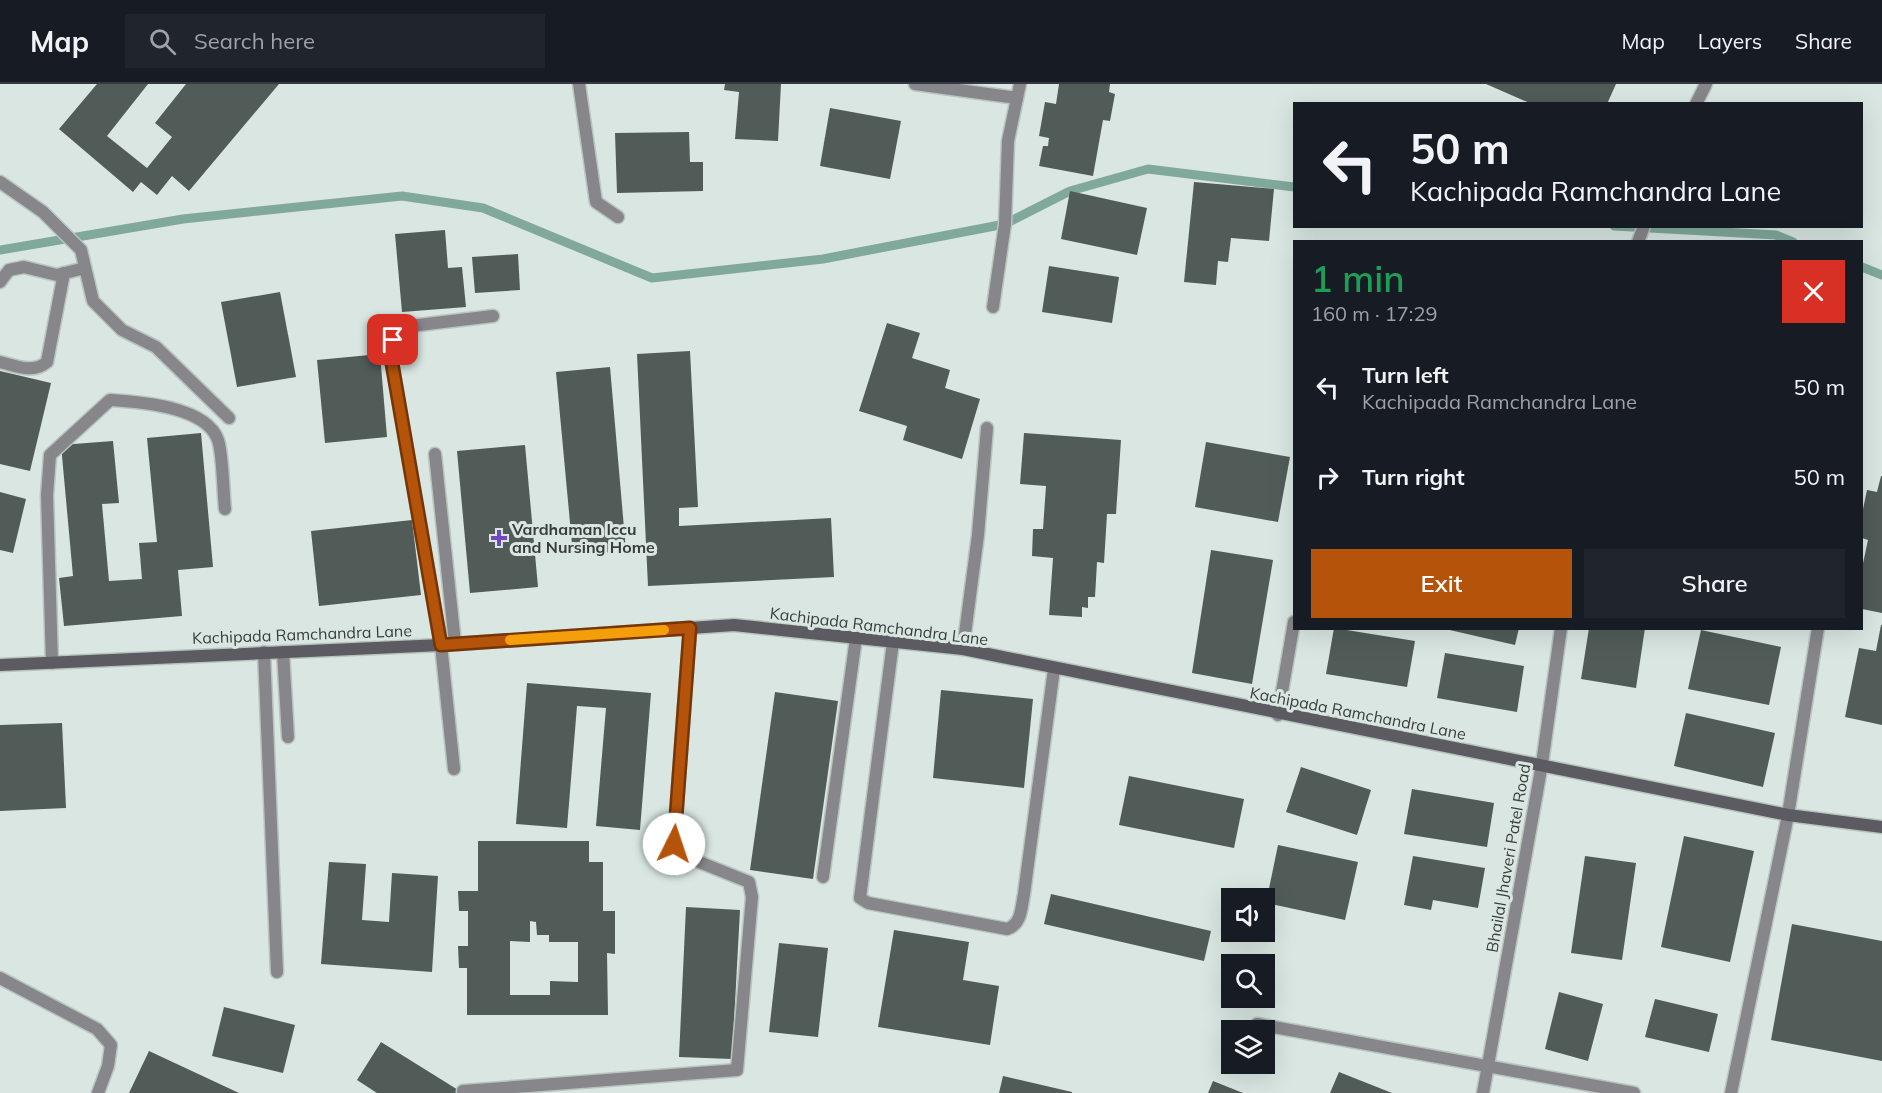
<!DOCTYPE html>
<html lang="en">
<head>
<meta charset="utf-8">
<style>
  body { margin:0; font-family:Mulish,sans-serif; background:#20242c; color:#f1f3f6; height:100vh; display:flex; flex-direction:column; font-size:22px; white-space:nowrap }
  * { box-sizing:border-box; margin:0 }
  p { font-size:20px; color:#9ea1a6 }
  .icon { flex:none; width:33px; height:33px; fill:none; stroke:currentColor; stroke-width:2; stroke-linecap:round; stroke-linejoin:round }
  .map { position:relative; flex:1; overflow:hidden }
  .drawer { position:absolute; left:1293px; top:156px; width:570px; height:390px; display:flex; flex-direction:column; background:#171b24; border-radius:0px; box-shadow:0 6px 24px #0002 }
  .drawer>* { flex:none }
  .top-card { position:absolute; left:1293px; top:18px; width:570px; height:126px; border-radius:0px; box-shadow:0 6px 24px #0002; background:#171b24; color:#f1f3f6; overflow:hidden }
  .buttons { position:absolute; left:1221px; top:804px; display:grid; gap:12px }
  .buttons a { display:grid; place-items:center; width:54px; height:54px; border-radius:0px; background:#171b24; box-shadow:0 6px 24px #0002; font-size:30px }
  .pin { position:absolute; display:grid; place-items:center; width:51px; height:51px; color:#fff; margin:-26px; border-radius:12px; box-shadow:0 3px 9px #0006 }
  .me { position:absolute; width:66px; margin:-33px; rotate:4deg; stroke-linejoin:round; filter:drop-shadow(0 0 4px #0008) }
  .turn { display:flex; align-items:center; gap:21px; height:126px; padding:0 18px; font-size:27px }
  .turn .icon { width:78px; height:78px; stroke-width:2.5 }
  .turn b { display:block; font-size:42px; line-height:51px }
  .round { display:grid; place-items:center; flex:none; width:63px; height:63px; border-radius:0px; background:#20242c }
  .overview { display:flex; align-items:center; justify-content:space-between; height:102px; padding:0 18px }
  h1 { font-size:36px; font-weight:600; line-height:45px; color:#1e9e55 }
  .action { display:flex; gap:12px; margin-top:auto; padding:12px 18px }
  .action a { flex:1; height:69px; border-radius:0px; background:#b45309; color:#fff; font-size:24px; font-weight:600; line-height:69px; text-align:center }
  .action a+a { background:#20242c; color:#f1f3f6 }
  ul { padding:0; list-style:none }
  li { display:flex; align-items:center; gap:18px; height:90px; padding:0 18px }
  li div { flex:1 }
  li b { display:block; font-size:22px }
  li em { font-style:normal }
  header { display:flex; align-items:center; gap:36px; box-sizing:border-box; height:84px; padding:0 30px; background:#171b24; border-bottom:2px solid #363941 }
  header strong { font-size:28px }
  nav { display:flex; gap:33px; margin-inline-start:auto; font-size:21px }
  .search { width:420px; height:54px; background:#20242c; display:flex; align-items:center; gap:15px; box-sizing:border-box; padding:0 21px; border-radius:0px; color:#9ea1a6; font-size:22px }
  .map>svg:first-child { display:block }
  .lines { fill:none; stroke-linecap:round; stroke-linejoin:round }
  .stream { stroke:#80a99b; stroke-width:9 }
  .building { fill:#515c58; fill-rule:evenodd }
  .minor-casing { stroke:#b9c4c0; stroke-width:15 }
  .tertiary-casing { stroke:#b9c4c0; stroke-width:15 }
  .secondary-casing { stroke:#b9c4c0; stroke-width:15 }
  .minor { stroke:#87868b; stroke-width:12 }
  .tertiary { stroke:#87868b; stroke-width:12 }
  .secondary { stroke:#5c5b61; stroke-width:12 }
  .route-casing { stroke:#753606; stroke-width:15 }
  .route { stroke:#b45309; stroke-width:10 }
  .slow { stroke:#f59e0b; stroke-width:10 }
  .poi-dot { fill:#7049c2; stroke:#d9e6e1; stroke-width:2 }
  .labels { text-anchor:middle; stroke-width:6; stroke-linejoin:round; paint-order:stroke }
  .poi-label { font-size:16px; font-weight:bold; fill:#393e3c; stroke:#d9e6e1; text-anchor:start }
  .street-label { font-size:16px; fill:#393e3c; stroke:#d9e6e1 }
</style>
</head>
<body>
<header>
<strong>Map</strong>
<div class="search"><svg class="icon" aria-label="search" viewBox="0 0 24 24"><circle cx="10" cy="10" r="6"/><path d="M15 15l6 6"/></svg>Search here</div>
<nav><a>Map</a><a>Layers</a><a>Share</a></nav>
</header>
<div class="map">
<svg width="1882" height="1009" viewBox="0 0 1882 1009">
  <rect width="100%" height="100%" fill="#d9e6e1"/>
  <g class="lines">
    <g class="stream">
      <polyline points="1614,142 1776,151 1793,158"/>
      <polyline points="0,166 183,135 402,112 483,124 652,194 823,175 1005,140 1070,107 1148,85 1294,103"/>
      <polyline points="1862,183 1882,191"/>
    </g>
  </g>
  <g class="building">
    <polygon points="97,0 148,0 107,52 147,84 172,53 155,39 186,0 279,0 189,107 172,92 157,111 141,98 133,108 59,45"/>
    <polygon points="725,0 781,0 778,57 735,55 739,8 724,6"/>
    <polygon points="1059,0 1110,0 1109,8 1115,10 1110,37 1103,36 1093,92 1039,82 1043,62 1048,62 1049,54 1039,52 1045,18 1056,20"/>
    <polygon points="1486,0 1616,0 1607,20 1532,20"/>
    <polygon points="830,24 901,37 890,95 820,82"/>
    <polygon points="689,48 690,78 703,78 703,107 617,109 615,49"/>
    <polygon points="1194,98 1274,105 1269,157 1231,154 1228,178 1218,177 1216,201 1184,198"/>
    <polygon points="1070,107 1147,124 1137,171 1061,155"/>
    <polygon points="445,146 448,184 462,183 466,223 402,228 395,150"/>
    <polygon points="518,170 520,206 475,209 472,173"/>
    <polygon points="1049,182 1119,193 1112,239 1042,228"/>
    <polygon points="280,208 296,293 237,303 221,218"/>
    <polygon points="887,239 920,249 912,274 950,286 945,304 980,315 962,375 903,356 907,342 859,327"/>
    <polygon points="690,267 698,423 679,424 679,442 831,434 834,493 648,502 637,270"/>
    <polygon points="380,270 387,353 325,359 317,276"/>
    <polygon points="610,283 626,467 573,471 556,288"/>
    <polygon points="0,287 51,299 30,387 0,380"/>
    <polygon points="201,349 213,483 178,486 182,532 64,542 59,494 73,492 61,361 113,357 119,419 102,420 109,497 142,495 139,459 157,458 147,354"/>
    <polygon points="1024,349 1121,356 1116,430 1107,430 1104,479 1097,478 1095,513 1088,513 1088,524 1082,523 1082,533 1049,531 1053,474 1032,472 1033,445 1043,445 1046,402 1020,400"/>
    <polygon points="1206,358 1290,373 1278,438 1195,423"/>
    <polygon points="525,361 538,503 470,509 457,367"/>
    <polygon points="1881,392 1882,392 1882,529 1862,525 1862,484 1868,456 1862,454 1862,430 1867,406 1877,408"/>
    <polygon points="0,408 26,415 13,469 0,466"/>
    <polygon points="412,436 421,511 319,522 311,447"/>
    <polygon points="1211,466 1273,476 1252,600 1192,589"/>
    <polygon points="1881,541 1882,541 1882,641 1845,633 1859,564 1876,567"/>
    <polygon points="1334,544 1415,557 1407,603 1326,590"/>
    <polygon points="1441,544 1519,544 1515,561"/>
    <polygon points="1589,544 1645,544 1636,604 1581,595"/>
    <polygon points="1701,546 1781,563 1769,621 1688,605"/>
    <polygon points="1445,569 1524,582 1517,628 1437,614"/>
    <polygon points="527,599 651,609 640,746 596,742 606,624 577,622 567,744 516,740"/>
    <polygon points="941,606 1033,615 1024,704 933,694"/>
    <polygon points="775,608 838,617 813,795 750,786"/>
    <polygon points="1686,629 1775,649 1763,703 1674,682"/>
    <polygon points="62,639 66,724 0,727 0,641"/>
    <polygon points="1301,683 1371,706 1357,751 1286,728"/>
    <polygon points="1129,692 1244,715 1234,764 1119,741"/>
    <polygon points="1412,705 1494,719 1487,763 1404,750"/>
    <polygon points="1684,752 1754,767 1730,878 1661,863"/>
    <path d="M 478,757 L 589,757 L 589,778 L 603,778 L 603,827 L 615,827 L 615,870 L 607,869 L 608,931 L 467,931 L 467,884 L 459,884 L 458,862 L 468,862 L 468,827 L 459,827 L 458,807 L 478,807 ZM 530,837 L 536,838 L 537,851 L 549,851 L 549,858 L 578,858 L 578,898 L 550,897 L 550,911 L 510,911 L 510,857 L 530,858 Z"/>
    <polygon points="1278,761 1358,778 1345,836 1266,819"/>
    <polygon points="1413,772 1485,784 1478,824 1433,816 1431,826 1404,821"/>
    <polygon points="1585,772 1636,779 1622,876 1571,869"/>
    <polygon points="329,778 366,780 362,836 389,838 392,789 438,792 432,888 321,880"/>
    <polygon points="1051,810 1211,847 1204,877 1044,840"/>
    <polygon points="686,823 740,826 732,975 679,973"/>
    <polygon points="1792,840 1882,857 1882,977 1771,956"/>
    <polygon points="894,846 969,858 963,896 999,902 990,961 878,943"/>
    <polygon points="779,859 828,864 818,953 769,948"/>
    <polygon points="1559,908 1603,920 1588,977 1545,965"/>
    <polygon points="1655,915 1718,930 1709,968 1645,953"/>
    <polygon points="224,923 295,941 283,989 212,972"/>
    <polygon points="381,958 463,1009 377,1009 357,996"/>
    <polygon points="149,967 239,1009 129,1009"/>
    <polygon points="1339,988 1392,1009 1330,1009"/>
    <polygon points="1003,992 1072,1008 1072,1009 999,1009"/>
    <polygon points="1213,997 1243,1009 1208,1009"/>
  </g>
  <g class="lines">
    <defs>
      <g id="minor">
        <polyline points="579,0 596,118 618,133"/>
        <polyline points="915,0 1017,14"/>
        <polyline points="0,98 43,128 81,166 93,217 122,246 156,263 229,334"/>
        <polyline points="0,198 9,186 24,183 57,191 85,184"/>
        <polyline points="993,223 1005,140 1008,57 1020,0"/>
        <path d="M 0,278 C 17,282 33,290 47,278 L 64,189"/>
        <polyline points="435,370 455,559"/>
        <path d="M 893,558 L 860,814 L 868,819 L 1007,845 C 1022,840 1021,824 1024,810 L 1054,585"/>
        <polyline points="963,565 978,451 987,344"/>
        <polyline points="264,568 277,888"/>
        <polyline points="283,568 288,653"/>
        <path d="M 52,579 L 47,411 L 50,371 L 110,316 C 139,318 206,322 218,356 C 223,371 223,407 225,425"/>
        <polyline points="1278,631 1294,538"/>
        <polyline points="454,685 441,561 390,268 396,249 402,243 493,232"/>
        <polyline points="823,793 856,554"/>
        <polyline points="0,894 97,945 111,961 108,982 98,1009"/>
        <polyline points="1257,940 1634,1009"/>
        <polyline points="463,1007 737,986 752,813 749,798 679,770 674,760 690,544"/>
        <polyline points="1731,1009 1788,731 1818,544"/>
      </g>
      <g id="tertiary">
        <polyline points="1696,20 1706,0"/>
        <polyline points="1638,158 1644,142"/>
        <polyline points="1483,1009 1542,680 1561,544"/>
      </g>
      <polyline id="secondary" points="0,581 441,561 734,541 963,565 1788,731 1882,743"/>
    </defs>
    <use href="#minor" class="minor-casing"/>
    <use href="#tertiary" class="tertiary-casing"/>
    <use href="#secondary" class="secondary-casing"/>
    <use href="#minor" class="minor"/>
    <use href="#tertiary" class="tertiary"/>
    <use href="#secondary" class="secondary"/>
  </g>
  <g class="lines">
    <defs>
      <polyline id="route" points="393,256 390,268 441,561 690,544 674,760"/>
    </defs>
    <use href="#route" class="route-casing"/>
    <use href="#route" class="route"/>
    <polyline class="slow" points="510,556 664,546"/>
  </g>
  <path class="poi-dot" d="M496 445h6v6h6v6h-6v6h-6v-6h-6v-6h6z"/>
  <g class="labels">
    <g class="poi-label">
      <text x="512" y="451">Vardhaman Iccu<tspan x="512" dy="18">and Nursing Home</tspan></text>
    </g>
    <g class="street-label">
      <text transform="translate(879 542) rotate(7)" y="6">Kachipada Ramchandra Lane</text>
      <text transform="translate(302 550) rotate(-2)" y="6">Kachipada Ramchandra Lane</text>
      <text transform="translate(1358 629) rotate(11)" y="6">Kachipada Ramchandra Lane</text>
      <text transform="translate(1508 774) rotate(-80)" y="6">Bhailal Jhaveri Patel Road</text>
    </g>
  </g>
</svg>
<div class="buttons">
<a><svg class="icon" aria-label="sound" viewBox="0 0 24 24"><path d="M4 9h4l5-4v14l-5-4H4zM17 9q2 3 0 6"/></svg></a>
<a><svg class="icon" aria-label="search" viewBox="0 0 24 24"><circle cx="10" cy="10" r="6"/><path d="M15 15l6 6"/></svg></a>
<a><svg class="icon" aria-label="layers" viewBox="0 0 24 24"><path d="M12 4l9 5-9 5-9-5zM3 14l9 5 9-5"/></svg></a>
</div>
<div class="pin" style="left:393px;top:256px;background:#d93025"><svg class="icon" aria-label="arrive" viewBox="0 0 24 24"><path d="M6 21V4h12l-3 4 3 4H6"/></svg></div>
<svg class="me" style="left:674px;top:760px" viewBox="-20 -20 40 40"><circle r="19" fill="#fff"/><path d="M0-13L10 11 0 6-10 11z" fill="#b45309"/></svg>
<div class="top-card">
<div class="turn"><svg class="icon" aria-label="left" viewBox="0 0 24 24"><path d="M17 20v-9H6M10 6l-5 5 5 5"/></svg><div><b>50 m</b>Kachipada Ramchandra Lane</div></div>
</div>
<section class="drawer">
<div class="overview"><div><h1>1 min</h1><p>160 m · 17:29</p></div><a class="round" style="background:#d93025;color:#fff"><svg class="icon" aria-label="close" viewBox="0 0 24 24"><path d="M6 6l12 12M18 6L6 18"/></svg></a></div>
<ul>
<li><svg class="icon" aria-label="left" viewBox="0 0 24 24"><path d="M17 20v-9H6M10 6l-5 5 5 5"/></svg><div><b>Turn left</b><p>Kachipada Ramchandra Lane</p></div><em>50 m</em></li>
<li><svg class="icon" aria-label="right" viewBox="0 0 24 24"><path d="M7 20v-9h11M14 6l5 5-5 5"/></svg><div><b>Turn right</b></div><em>50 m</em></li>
</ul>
<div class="action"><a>Exit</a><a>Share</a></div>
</section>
</div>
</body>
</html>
